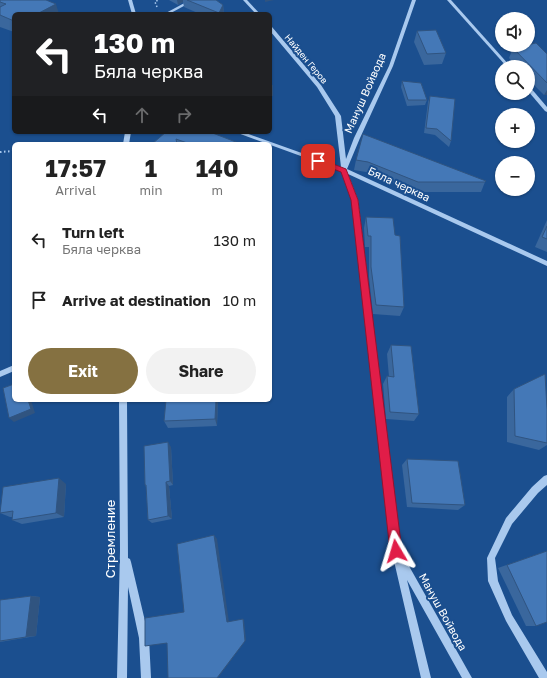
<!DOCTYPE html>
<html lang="en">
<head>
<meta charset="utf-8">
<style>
  body { margin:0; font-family:"Golos Text",sans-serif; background:#f2f2f2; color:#222; height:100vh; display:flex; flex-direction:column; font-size:15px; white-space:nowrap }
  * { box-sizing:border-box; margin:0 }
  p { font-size:13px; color:#767676 }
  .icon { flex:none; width:22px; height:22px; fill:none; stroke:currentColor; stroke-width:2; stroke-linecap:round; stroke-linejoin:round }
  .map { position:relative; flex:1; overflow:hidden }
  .side { position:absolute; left:12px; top:142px; width:260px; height:260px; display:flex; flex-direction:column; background:#fff; border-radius:6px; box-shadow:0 1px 3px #0004 }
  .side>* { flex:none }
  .top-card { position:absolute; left:12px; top:12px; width:260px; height:122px; border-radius:6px; box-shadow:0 1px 3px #0004; background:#202124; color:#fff; overflow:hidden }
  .tools { position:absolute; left:495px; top:12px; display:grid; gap:8px }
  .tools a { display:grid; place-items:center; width:40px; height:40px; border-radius:50%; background:#fff; box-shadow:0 1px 3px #0004; font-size:20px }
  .pin { position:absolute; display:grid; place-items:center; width:34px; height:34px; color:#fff; margin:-17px; border-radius:8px; box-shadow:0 2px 6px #0006 }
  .me { position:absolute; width:44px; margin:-22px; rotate:353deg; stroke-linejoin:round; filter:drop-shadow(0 0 3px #0008) }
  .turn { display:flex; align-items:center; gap:14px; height:84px; padding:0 16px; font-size:18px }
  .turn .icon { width:52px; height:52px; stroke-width:2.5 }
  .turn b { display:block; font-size:28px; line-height:34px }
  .lanes { display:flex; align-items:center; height:38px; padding:0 16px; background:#0003; justify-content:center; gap:20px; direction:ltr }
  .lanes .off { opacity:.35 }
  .eta { display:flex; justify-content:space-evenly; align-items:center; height:68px; text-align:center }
  .eta b { font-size:24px; font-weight:700; line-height:28px }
  .cta { display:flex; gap:8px; margin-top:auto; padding:8px 16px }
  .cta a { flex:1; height:46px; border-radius:24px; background:#857141; color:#fff; font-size:16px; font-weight:700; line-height:46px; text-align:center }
  .cta a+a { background:#f2f2f2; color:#222 }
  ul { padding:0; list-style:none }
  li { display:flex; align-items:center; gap:12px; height:60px; padding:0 16px }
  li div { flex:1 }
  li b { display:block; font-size:15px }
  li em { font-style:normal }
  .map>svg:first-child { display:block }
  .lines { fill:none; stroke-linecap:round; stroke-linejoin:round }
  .path-far1 { stroke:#a9c9ee; stroke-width:1.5; stroke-dasharray:1.5 2; stroke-linecap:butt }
  .path { stroke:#a9c9ee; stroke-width:2; stroke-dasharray:1.5 2.5; stroke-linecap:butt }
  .minor { fill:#a9c9ee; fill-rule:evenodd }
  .wall { fill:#3a679d }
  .shaded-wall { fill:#305480 }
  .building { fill:#4478b7; stroke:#305480 }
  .route { fill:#e11d48; stroke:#92132f }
  .labels { text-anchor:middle; stroke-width:4; stroke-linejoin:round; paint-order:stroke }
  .far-street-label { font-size:9px; fill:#fff; stroke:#1b4f8f }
  .street-label { font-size:11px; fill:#fff; stroke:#1b4f8f }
  .near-street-label { font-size:13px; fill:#fff; stroke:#1b4f8f }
</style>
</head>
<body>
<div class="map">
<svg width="547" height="678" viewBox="0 0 547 678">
  <rect width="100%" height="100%" fill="#1b4f8f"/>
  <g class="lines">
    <polyline class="path-far1" points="157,7 155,2 158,0"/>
    <polyline class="path" points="0,152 14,151"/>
    <g class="minor">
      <polygon points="128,0 132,0 136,14 132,14"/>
      <polygon points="190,0 195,0 169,14 164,14"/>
      <polygon points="243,0 247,0 260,14 256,14"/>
      <polygon points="412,0 416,0 393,66 360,138 347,169 547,261 547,266 348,174 358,200 400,550 472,678 462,678 407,580 431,678 421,678 394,561 395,558 392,551 352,200 342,171 235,132 243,132 341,167 335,116 317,87 270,31 270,27 272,27 321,85 341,116 346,159 354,138 389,66"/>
      <polygon points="447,0 451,0 511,67 507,67"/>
      <polygon points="528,87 530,87 547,107 547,112 545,111 528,91"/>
      <polygon points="125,132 131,132 129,144 123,144"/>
      <polygon points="14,365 14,371 0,377 0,371"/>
      <polygon points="119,400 127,400 128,558 130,559 131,562 149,638 151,678 141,678 139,638 128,587 127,678 117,678 120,551"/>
      <polygon points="547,475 547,485 538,493 512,524 495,558 498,581 512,615 547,672 547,678 539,678 506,621 488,581 487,558 506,518 532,487 544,476"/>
    </g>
  </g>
  <g class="wall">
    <polygon points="0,0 46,0 14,14 14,32 0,27"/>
    <polygon points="169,0 216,0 223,5 224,14 200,14 184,7 183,2 178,5"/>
    <polygon points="417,31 446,53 442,64 424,65 414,42"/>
    <polygon points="513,48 547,54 547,95 544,95 528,79 528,67 517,67 509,58"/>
    <polygon points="402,81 427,100 425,105 407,106 401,87"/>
    <polygon points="430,96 451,141 449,147 435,135 424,133 428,102"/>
    <polygon points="166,132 241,144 152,144"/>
    <polygon points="356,160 485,182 481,192 415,192 366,172 354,170"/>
    <polygon points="366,217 404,307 400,316 373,314 369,277 369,247 365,247 364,228"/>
    <polygon points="547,220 547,252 535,247"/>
    <polygon points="391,345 419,414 414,421 386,419 383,384 387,376 389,377 387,354"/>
    <polygon points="514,389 547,409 547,445 539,450 507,442 507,397"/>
    <polygon points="218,400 217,426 168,428 164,421"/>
    <polygon points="171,447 173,485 169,486 172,519 152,523 148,520 146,487 145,485"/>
    <polygon points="407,459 465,505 458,510 407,507 402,465"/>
    <polygon points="66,484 64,517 22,524 12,520 13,517 10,517 0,513"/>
    <polygon points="547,551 536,626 526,626 498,568"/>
    <polygon points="31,596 40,597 36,636 0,642 0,600"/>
  </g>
  <g class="shaded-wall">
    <polygon points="177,0 183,0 183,2 178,5"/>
    <polygon points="265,0 274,0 265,2"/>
    <polygon points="56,4 59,14 37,14"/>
    <polygon points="223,5 224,14 220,14 219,13"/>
    <polygon points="273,86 273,96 270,96 270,87"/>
    <polygon points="547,90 547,95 544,95"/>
    <polygon points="28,400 31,400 35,413 14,422 9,418"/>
    <polygon points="216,400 218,400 217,426 215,419"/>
    <polygon points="168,442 171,447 173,485 170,481"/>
    <polygon points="59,478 66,484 64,517 56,513"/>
    <polygon points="166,482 169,486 172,519 168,516"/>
    <polygon points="214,535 217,539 229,622 227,622"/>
    <polygon points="31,596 40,597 36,636 26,637"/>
    <polygon points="243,619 244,620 246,640 218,678 217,678"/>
  </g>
  <g class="building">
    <polygon points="0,0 46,0 56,4 37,14 14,14 14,21 0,15 0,7 6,4 0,2"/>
    <polygon points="187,0 216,0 223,5 219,13"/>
    <polygon points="436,30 446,53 427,54 417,31"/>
    <polygon points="536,43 547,54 547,83 513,48"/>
    <polygon points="402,81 421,83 427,100 408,100"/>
    <polygon points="270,83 273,86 270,87"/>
    <polygon points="430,96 455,99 451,141 437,129 426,128"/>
    <polygon points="166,132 210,132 241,144 190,144 176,139 177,144 152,144"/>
    <polygon points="363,134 486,181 485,182 418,182 368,162 356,160"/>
    <polygon points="366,217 393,218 395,235 400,236 404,307 376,305 371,267 371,236 368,236"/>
    <polygon points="547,226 547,239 542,237"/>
    <polygon points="391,345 411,346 419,414 390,412 387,376 394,377"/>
    <polygon points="545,374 547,409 547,443 515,436 514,389"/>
    <polygon points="14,384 14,400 28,400 31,409 9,418 3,388"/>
    <polygon points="166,400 216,400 215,419 164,421"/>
    <polygon points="168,442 170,481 166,482 168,516 148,520 146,485 145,485 144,446"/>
    <polygon points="407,459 458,461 465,505 412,503"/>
    <polygon points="59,478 56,513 12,520 13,511 0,513 3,487"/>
    <polygon points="214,535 227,622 243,619 245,641 217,678 168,678 167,643 145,646 145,618 184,612 177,544"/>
    <polygon points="547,551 547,622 536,626 507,565"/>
    <polygon points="31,596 26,637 0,641 0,600"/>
  </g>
  <polygon class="route" points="318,158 346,169 358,200 402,551 400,555 396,557 392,555 390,551 351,200 341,172 315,162 314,161"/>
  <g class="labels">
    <g class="far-street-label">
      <text transform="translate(306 59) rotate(50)" y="3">Найден Геров</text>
    </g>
    <g class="street-label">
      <text transform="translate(365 93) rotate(-66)" y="4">Мануш Войвода</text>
      <text transform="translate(399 184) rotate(25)" y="4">Бяла черква</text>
      <text transform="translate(443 612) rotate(61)" y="4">Мануш Войвода</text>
    </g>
    <g class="near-street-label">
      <text transform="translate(110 539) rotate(-90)" y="5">Стремление</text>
    </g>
  </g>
</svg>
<div class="tools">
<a><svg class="icon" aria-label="sound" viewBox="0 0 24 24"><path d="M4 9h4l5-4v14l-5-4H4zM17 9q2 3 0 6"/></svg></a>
<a><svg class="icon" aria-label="search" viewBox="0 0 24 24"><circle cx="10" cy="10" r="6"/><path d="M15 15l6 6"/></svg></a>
<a>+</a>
<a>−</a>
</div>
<div class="pin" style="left:318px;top:161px;background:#d93025"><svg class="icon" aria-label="arrive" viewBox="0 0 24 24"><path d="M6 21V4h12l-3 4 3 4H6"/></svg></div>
<svg class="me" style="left:396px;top:551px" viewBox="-20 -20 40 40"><path d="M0-17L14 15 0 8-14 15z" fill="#e11d48" stroke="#fff" stroke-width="4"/></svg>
<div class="top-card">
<div class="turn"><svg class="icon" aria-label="left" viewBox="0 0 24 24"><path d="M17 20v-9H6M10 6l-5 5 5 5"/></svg><div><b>130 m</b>Бяла черква</div></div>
<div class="lanes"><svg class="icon" aria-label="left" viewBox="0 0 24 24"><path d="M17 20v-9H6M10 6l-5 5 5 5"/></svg><svg class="icon off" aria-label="ahead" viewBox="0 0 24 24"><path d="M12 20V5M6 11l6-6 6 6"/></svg><svg class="icon off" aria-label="right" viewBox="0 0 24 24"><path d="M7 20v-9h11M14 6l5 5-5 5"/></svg></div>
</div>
<section class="side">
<div class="eta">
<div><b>17:57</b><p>Arrival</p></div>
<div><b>1</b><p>min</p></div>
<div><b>140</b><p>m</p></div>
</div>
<ul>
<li><svg class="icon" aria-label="left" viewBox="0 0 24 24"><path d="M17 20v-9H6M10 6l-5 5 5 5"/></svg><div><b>Turn left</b><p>Бяла черква</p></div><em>130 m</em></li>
<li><svg class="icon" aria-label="arrive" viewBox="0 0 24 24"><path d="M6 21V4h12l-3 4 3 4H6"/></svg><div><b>Arrive at destination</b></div><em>10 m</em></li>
</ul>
<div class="cta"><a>Exit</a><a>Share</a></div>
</section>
</div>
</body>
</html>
